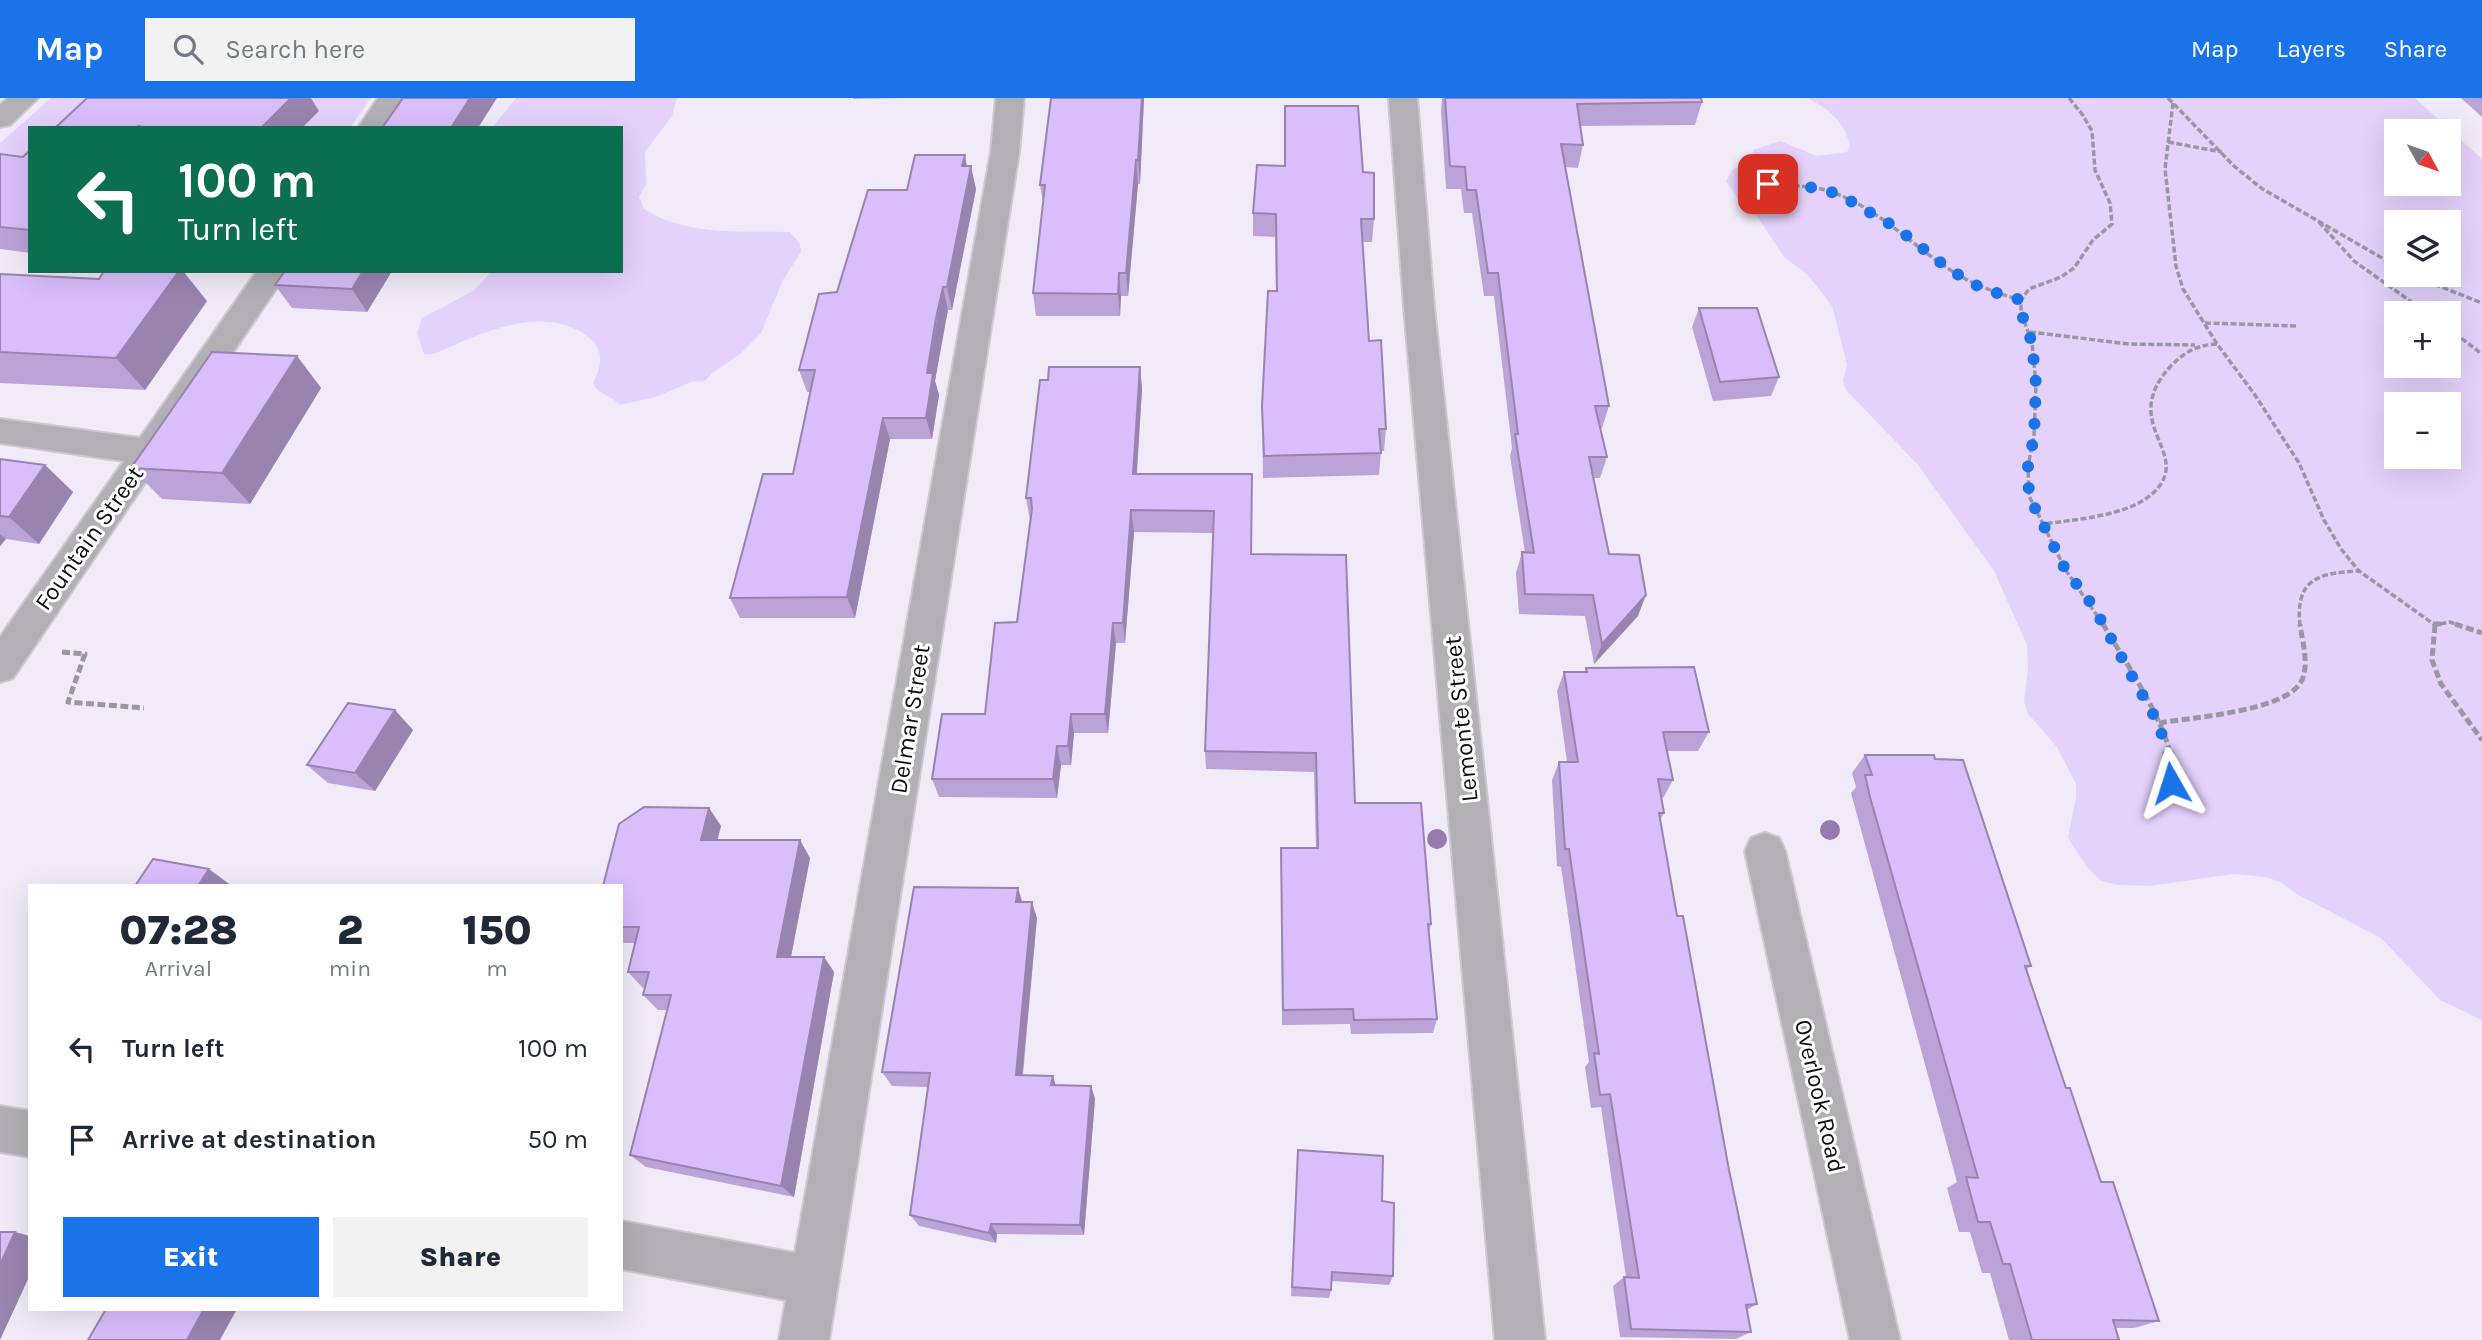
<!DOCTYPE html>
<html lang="en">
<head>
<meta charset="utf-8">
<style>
  body { margin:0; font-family:Karla,sans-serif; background:#f2f2f3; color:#1f2937; height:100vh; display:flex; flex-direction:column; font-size:26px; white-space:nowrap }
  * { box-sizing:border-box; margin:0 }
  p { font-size:23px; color:#747a83 }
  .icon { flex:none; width:38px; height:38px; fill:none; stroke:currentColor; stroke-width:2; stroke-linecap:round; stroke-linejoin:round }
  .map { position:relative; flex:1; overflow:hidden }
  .sheet { position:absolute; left:28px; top:786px; width:595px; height:427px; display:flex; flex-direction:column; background:#fff; border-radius:0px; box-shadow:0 7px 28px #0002 }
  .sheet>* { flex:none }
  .hud { position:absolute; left:28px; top:28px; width:595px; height:147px; border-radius:0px; box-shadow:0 7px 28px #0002; background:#0b6e4f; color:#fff; overflow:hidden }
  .needle { width:46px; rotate:130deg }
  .buttons { position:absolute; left:2384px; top:21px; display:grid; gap:14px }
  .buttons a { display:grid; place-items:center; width:77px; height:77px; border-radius:0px; background:#fff; box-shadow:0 7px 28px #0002; font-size:35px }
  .pin { position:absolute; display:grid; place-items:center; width:60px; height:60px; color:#fff; margin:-30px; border-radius:14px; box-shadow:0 4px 10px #0006 }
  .me { position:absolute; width:77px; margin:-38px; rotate:354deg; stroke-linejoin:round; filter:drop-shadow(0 0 5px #0008) }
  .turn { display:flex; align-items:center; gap:24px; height:147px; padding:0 35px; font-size:32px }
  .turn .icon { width:91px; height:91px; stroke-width:2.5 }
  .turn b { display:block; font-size:49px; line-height:60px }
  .eta { display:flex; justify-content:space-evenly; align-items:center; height:119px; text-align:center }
  .eta b { font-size:42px; font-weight:800; line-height:49px }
  .primary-button { display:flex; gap:14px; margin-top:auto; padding:14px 35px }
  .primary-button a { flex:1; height:80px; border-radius:0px; background:#1a73e8; color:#fff; font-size:28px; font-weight:800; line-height:80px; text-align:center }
  .primary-button a+a { background:#f2f2f3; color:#1f2937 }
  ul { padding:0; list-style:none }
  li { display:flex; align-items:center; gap:21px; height:91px; padding:0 35px }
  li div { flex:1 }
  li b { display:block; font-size:26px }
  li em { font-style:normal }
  header { display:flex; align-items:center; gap:42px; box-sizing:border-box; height:98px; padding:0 35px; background:#1a73e8; color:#fff }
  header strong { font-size:33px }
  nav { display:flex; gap:38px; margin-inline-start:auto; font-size:24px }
  .search { width:490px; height:63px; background:#f2f2f3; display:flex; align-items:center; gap:18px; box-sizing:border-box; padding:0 24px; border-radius:0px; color:#747a83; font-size:26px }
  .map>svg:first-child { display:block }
  .green { fill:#e5d2fc; fill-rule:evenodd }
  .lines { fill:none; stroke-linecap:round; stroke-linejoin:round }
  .minor-casing { stroke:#cdc7d4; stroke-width:4 }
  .path-far1 { stroke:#9b97a1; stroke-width:3.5; stroke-dasharray:6 2.5; stroke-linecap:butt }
  .path { stroke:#9b97a1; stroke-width:5; stroke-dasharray:8 3.5; stroke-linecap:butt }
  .minor { fill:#b2afb5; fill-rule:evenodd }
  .tree { fill:#977ab1 }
  .wall { fill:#bba3d8 }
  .shaded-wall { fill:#9984b0 }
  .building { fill:#dabdfb; stroke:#9984b0; stroke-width:2 }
  .route { stroke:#1a73e8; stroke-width:12; stroke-dasharray:0 21.6 }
  .labels { text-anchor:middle; stroke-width:6; stroke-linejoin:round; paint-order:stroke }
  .street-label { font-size:24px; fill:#0f0d12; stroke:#fff }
</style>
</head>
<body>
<header>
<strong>Map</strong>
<div class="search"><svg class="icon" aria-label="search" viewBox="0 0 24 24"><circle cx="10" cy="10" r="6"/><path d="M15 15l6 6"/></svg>Search here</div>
<nav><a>Map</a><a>Layers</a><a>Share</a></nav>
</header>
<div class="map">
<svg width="2482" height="1242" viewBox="0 0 2482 1242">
  <rect width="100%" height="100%" fill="#f1ebf9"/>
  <g class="green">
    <polygon points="51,0 371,0 350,30 30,30 30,59 0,55 0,45"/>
    <path d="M 516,0 L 677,0 L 672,18 L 645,54 L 646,86 L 639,99 L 644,111 C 687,138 741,133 790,134 L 800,146 L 801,154 L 783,182 L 761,235 L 739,257 L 712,275 L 705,283 L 691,284 L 656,299 L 620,307 C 611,297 598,297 593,285 C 602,267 605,251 587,238 C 542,205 479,236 434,256 L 424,256 L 417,235 L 422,220 L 473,193 L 492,173 L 621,173 L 621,30 L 492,30 Z"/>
    <path d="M 1807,0 L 2415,0 L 2482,61 L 2482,922 L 2440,902 L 2381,840 L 2298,797 L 2282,785 L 2266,779 L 2234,776 L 2150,788 L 2119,787 L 2101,783 L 2087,769 L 2068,740 L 2076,699 L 2076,686 L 2057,649 L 2028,616 L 2024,604 L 2028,569 L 2027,547 L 1994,473 L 1918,367 L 1846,292 L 1843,283 L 1847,267 L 1832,208 L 1808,177 L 1784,159 L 1755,115 L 1740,104 L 1726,83 L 1733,71 L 1751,64 L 1753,52 L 1780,43 L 1817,58 L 1847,54 L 1850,48 C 1845,24 1828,10 1807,0 ZM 2396,33 L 2448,33 L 2448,86 L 2396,86 ZM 2396,124 L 2448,124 L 2448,177 L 2396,177 ZM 2396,215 L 2448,215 L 2448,268 L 2396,268 ZM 2396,306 L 2448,306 L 2448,359 L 2396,359 Z"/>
  </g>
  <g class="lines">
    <defs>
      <g id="minor">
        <polygon points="8,0 38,0 10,27 0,29 0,7"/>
        <polygon points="378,0 406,0 386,30 358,30"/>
        <polygon points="996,0 1024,0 1019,54 829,1242 779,1242 786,1202 621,1171 621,1123 795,1155 991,54"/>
        <polygon points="1389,0 1417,0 1434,209 1545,1242 1495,1242 1404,209"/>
        <polygon points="257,173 288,173 13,580 0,584 0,539 124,363 0,345 0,321 140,340"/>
        <polygon points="1765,735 1779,740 1785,753 1900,1242 1850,1242 1745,753 1751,740"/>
        <polygon points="0,1008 30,1013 30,1059 0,1054"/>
      </g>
    </defs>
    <use href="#minor" class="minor-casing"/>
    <g class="path-far1">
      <path d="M 2069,0 L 2082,16 L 2092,33 L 2095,72 L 2110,105 L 2112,126 L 2093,142 L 2074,170 L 2061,179 L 2029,191 L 2021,202 L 2021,214 L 2032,245 L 2036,286 L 2034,338 L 2028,368 L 2029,398 L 2043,426 C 2077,421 2143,418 2162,384 C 2182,350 2122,322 2170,269 C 2184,254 2197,247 2217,246"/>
      <polyline points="2168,0 2234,68 2261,90 2396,168"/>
      <polyline points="2173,5 2165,71 2176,168 2183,191 2217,246 2255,297 2299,365 2324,422 2341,451 2359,473 2435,527 2450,524 2461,528"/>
      <polyline points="2168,44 2222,54"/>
      <path d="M 1768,87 C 1785,88 1805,87 1821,91 C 1873,104 1909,146 1952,173 C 1974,187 1996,195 2021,202"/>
      <polyline points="2319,124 2354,163 2427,215"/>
      <polyline points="2411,177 2482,205"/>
      <polyline points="2205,225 2298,228"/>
      <polyline points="2448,230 2482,256"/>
      <polyline points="2030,234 2129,246 2195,247"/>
      <polyline points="2043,426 2065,471 2104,528"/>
      <path d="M 2300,528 C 2295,480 2319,475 2359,473"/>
    </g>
    <g class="path">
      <path d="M 2103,526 C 2123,561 2171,630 2172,669 C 2172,683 2167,693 2162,706"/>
      <polyline points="2433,526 2441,526"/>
      <polyline points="2455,526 2482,535"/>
      <polyline points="2435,527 2432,562 2441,586 2482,642"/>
      <polyline points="62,554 85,556 68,604 144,610"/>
      <path d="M 2159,625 C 2192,619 2283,614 2301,584 C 2310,568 2302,543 2300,526"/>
    </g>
    <use href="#minor" class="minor"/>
  </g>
  <g class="tree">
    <circle cx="1830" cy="732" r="10"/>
    <circle cx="1437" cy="741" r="10"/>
  </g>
  <g class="wall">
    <polygon points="853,0 904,0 853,1"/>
    <polygon points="1144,0 1140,86 1138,86 1128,198 1121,198 1120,218 1036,218 1033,195 1043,104 1040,87"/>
    <polygon points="1442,0 1701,0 1702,4 1695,27 1580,28 1583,47 1578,70 1565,69 1609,308 1602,330 1600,330 1607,359 1600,380 1593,380 1609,456 1638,518 1594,566 1585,518 1519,516 1516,475 1522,454 1525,455 1510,358 1512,350 1494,198 1484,198 1472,115 1464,115 1461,91 1446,91 1441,13"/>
    <polygon points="2461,0 2482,0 2482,19"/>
    <polygon points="1285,8 1363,74 1374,121 1372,144 1362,144 1369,243 1386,331 1384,353 1381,353 1379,377 1263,380 1262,308 1276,193 1275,139 1253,138 1253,115 1284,68"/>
    <polygon points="30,52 30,155 0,151 0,56 23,59"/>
    <polygon points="967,68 976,91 952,212 948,212 941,242 935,283 939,297 932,341 890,341 855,520 740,520 730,500 793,376 810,294 807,294 799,272 837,194 907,92"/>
    <polygon points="392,173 367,214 292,210 275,187"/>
    <polygon points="0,176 207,203 145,292 0,285"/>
    <polygon points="1699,210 1779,279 1771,298 1713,303 1692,229"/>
    <polygon points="297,258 321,290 250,406 162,401 131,370"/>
    <polygon points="1140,269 1142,291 1137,376 1252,376 1251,456 1355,705 1431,826 1429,834 1437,921 1433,935 1351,936 1350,926 1282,927 1281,768 1281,750 1316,750 1314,674 1206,671 1205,653 1213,435 1134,434 1125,545 1116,545 1108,635 1074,635 1071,667 1061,667 1057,700 939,699 932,681 985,616 1017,524 1030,422 1026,400"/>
    <polygon points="0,361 45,367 73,394 39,446 6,441 0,448"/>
    <polygon points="1586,570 1709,634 1698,653 1667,653 1673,682 1663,700 1661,700 1664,715 1660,722 1677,818 1757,1206 1747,1212 1751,1234 1736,1241 1620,1239 1613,1188 1624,1179 1626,1179 1601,1009 1591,1010 1585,969 1589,964 1563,782 1561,769 1557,768 1552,682 1559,664 1567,664 1557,593 1564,574 1585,574"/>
    <polygon points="413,632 375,693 328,685 307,667"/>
    <polygon points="1865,657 1935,661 2031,868 2027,871 2066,990 2101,1084 2159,1223 2134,1230 2116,1230 2119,1242 2009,1242 1990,1175 1982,1175 1970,1134 1959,1134 1947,1090 1957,1084 1851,695 1856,689 1852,675"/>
    <polygon points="709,710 721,728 717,742 810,760 791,859 824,859 834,874 794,1099 646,1069 630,1057 667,912 658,912 643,897 645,890 643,890 628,874 635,845 621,845 621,788"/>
    <polygon points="1018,790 1022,804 1037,820 1023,977 1056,987 1091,988 1095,1001 1084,1137 997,1136 996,1145 919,1128 910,1117 928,989 892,988 882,974"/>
    <polygon points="1298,1052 1382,1103 1393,1178 1389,1187 1332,1183 1331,1192 1329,1200 1291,1198"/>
  </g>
  <g class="shaded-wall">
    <polygon points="291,0 311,0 319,13 302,30 261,30"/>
    <polygon points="470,0 497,0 478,30 451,30"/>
    <polygon points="1142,0 1144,0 1140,86 1138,62"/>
    <polygon points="965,57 969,80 962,68"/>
    <polygon points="1136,62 1138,86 1128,198 1126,175"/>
    <polygon points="971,68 976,91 952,212 947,189"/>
    <polygon points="179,173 183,173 207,203 145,292 116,260"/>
    <polygon points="363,173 392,173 367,214 352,191"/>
    <polygon points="1119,175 1121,198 1120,218 1118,196"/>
    <polygon points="943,189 948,212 935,283 939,297 932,341 926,320 927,275"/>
    <polygon points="297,258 321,290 250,406 222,375"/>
    <polygon points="1140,269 1142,291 1135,398 1133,376"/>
    <polygon points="883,320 890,341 855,520 847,499"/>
    <polygon points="45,367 73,394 39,446 9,419"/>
    <polygon points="1131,412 1134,434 1125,545 1123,525"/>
    <polygon points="0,436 6,441 0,448"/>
    <polygon points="1646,497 1638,518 1594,566 1602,546"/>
    <polygon points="1113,525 1116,545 1108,635 1105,616"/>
    <polygon points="395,612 413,632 375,693 355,675"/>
    <polygon points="1071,616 1074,635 1071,667 1068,648"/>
    <polygon points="1057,648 1061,667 1057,700 1053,681"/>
    <polygon points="709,710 721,728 713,759 701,742"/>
    <polygon points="800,742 810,760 788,874 777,859"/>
    <polygon points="209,771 232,788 198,788"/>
    <polygon points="1018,790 1023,807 1016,804"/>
    <polygon points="1032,804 1037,820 1021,990 1016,977"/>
    <polygon points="824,859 834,874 794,1099 781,1088"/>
    <polygon points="1053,978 1057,991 1051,987"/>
    <polygon points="1091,988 1095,1001 1084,1137 1080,1127"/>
    <polygon points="991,1126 997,1136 996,1145 989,1135"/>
    <polygon points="15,1134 30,1138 30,1177 0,1242 0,1167"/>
    <polygon points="204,1211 237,1211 220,1242 187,1242"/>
  </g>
  <g class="building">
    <polygon points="87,0 291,0 261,30 153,30 138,28 136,30 55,30"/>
    <polygon points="403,0 470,0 451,30 382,30"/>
    <polygon points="1051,0 1142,0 1138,62 1136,62 1126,175 1119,175 1118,196 1033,195 1045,87 1040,87"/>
    <polygon points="1445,0 1701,0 1702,4 1577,6 1583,47 1561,46 1609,308 1595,308 1607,359 1589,359 1609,456 1639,457 1646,497 1602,546 1593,497 1525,496 1522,454 1534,455 1515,336 1518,336 1498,175 1488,175 1476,92 1467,92 1465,69 1450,68"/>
    <polygon points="1285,8 1358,8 1363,74 1374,75 1374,121 1361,121 1369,243 1381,242 1386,331 1379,331 1381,355 1264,358 1262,308 1268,193 1277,193 1276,116 1253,115 1257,67 1285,68"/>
    <polygon points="30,52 30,132 0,129 0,56 23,59"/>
    <polygon points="915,57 965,57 962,68 971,68 947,189 943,189 936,220 927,275 933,275 926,320 883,320 847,499 730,500 763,376 793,376 815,272 799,272 819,196 837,194 868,92 907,92"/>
    <polygon points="104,173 179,173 116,260 0,254 0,176 99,181"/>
    <polygon points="285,173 363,173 352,191 275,187"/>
    <polygon points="1699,210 1757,210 1779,279 1720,284"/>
    <polygon points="212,254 297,258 222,375 131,370"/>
    <polygon points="1049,269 1140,269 1133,376 1252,376 1251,456 1346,457 1355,705 1421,705 1431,826 1428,826 1437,921 1354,922 1353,911 1283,912 1281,750 1318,750 1316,655 1205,653 1214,413 1131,412 1123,525 1113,525 1105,616 1071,616 1068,648 1057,648 1053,681 932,681 942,616 985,616 995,525 1017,524 1032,411 1031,400 1026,400 1040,282 1048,282"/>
    <polygon points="0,361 45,367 9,419 0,418"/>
    <polygon points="1694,569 1709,634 1663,634 1673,682 1658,681 1664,715 1659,715 1677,818 1683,818 1729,1072 1757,1206 1746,1207 1751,1234 1631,1231 1624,1179 1639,1180 1610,996 1600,997 1594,955 1599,956 1571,765 1569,751 1565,751 1559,664 1578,664 1564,574 1587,574 1586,570"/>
    <polygon points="348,605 395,612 355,675 307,667"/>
    <polygon points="1865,657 1934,657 1935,661 1963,662 2031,868 2025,868 2066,990 2070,990 2101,1084 2113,1084 2159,1223 2113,1222 2119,1242 2032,1242 2010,1166 2003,1166 1990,1124 1978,1124 1966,1079 1978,1080 1870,699 1865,677 1872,677"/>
    <polygon points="644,709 709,710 701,742 800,742 777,859 824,859 781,1088 630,1057 671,897 643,897 649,874 628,874 639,829 621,829 621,788 603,788 619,726"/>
    <polygon points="153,761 209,771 198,788 135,788"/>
    <polygon points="914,789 1018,790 1016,804 1032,804 1016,977 1053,978 1051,987 1091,988 1080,1127 991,1126 989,1135 910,1117 930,975 882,974"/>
    <polygon points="1298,1052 1383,1058 1382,1103 1394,1105 1393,1178 1332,1174 1331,1192 1292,1189"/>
    <polygon points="0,1134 15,1134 0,1167"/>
    <polygon points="106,1211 204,1211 187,1242 88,1242"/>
  </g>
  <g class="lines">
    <polyline class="route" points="1768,86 1819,90 1840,97 1897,130 1950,172 1983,191 2021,202 2021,214 2032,245 2036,286 2034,338 2028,368 2029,398 2065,471 2093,508 2158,625 2172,667 2171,685"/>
  </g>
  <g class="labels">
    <g class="street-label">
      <text transform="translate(89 440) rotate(-55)" y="8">Fountain Street</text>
      <text transform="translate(910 621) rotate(-81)" y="8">Delmar Street</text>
      <text transform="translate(1461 621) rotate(-96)" y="8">Lemonte Street</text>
      <text transform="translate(1820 998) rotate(77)" y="8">Overlook Road</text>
    </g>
  </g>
</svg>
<div class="buttons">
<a><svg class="needle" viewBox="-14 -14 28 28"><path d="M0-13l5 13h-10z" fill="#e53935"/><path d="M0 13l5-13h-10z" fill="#747a83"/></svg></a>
<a><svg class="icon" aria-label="layers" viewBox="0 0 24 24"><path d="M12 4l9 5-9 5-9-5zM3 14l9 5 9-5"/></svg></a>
<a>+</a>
<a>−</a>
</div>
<div class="pin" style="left:1768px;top:86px;background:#d93025"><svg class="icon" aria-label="arrive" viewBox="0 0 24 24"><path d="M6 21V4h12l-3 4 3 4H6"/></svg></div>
<svg class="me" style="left:2171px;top:685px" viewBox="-20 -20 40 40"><path d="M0-17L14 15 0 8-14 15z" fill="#1a73e8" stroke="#fff" stroke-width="4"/></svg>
<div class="hud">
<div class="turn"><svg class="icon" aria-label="left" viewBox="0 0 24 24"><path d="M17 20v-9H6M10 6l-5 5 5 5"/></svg><div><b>100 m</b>Turn left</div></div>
</div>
<section class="sheet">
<div class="eta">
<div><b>07:28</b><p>Arrival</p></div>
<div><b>2</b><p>min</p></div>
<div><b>150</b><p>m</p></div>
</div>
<ul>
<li><svg class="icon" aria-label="left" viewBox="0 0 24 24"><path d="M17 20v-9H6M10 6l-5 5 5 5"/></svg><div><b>Turn left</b></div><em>100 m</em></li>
<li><svg class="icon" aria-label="arrive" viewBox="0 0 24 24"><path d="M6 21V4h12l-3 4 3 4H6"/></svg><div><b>Arrive at destination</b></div><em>50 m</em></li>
</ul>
<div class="primary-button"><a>Exit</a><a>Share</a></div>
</section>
</div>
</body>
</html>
